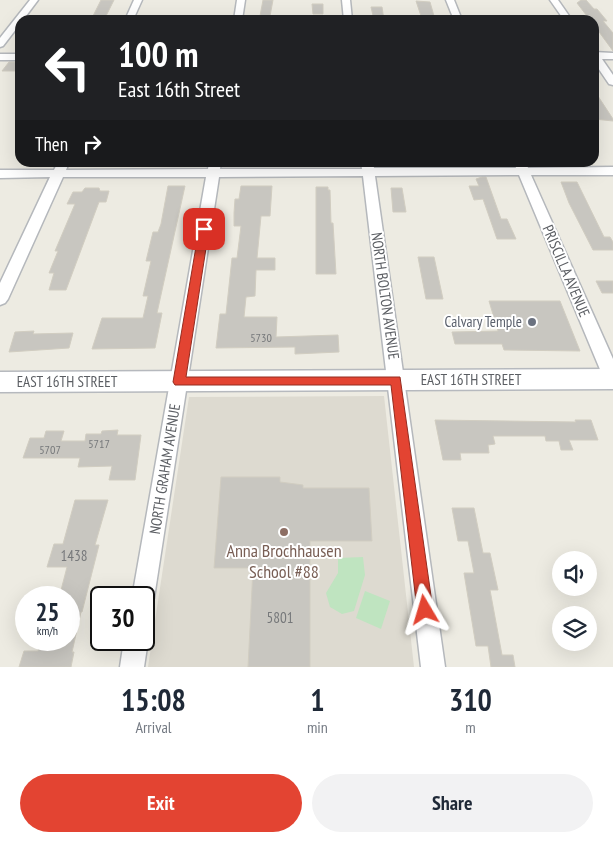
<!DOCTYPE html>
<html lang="en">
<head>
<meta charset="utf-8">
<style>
  body { margin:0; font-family:"PT Sans Narrow",sans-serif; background:#f2f2f3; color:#1f2937; height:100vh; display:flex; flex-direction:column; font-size:19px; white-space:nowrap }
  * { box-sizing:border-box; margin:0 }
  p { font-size:16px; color:#747a83 }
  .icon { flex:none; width:28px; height:28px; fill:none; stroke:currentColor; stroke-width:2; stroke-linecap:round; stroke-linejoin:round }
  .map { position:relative; height:667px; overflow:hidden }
  .sheet { display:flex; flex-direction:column; background:#fff; flex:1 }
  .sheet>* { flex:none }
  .banner { position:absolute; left:15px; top:15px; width:584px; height:152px; border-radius:15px; box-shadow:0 5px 20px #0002; background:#202124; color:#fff; overflow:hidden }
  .fabs { position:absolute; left:552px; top:551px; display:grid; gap:10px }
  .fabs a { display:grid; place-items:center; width:45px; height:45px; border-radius:50%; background:#fff; box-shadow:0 5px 20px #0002; font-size:25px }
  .speed { position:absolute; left:15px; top:586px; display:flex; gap:10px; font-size:25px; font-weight:700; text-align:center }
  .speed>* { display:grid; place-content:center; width:65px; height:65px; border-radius:50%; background:#fff; box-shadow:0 5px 20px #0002; line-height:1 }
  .speed small { font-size:12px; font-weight:400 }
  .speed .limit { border:2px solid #111; border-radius:8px; background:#fff; color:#111 }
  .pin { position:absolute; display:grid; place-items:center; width:42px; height:42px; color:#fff; margin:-21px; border-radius:10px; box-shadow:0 2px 8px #0006 }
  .me { position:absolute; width:55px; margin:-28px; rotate:353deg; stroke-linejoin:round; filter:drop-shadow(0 0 4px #0008) }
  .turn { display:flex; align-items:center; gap:18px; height:105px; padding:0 20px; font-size:22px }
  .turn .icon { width:65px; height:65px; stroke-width:2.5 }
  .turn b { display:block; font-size:35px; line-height:42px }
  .then { display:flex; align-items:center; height:48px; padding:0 20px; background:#0003; gap:10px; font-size:19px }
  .eta { display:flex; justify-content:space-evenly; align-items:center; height:85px; text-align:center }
  .eta b { font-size:30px; font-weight:600; line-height:35px }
  .action { display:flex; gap:10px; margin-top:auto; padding:10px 20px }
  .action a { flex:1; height:58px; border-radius:30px; background:#e34432; color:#fff; font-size:20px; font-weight:600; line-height:58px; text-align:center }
  .action a+a { background:#f2f2f3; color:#1f2937 }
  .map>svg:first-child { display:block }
  .education { fill:#dddad0 }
  .green { fill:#bfe4c0 }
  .building { fill:#c8c6c0; stroke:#d1cdc1 }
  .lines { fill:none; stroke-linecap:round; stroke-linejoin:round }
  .street-casing { stroke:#b5b8bc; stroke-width:3 }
  .secondary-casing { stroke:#b6b9be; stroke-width:3 }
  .street { fill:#fff; fill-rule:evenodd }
  .secondary { fill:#fff; fill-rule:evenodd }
  .route { fill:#e34432; stroke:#942c20 }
  .worship-dot { fill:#6b7280; stroke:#fff; stroke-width:2 }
  .education-dot { fill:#8d6e63; stroke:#fff; stroke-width:2 }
  .labels { text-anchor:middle; stroke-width:4; stroke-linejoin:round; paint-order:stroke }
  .number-label { font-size:12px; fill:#76787a }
  .street-label { font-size:15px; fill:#5b5e63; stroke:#fff }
  .worship-label { font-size:15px; fill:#5b616d; stroke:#fff; text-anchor:end }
  .near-number-label { font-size:15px; fill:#76787a }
  .near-education-label { font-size:18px; fill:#785e54; stroke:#fff }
</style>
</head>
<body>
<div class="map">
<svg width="613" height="667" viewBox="0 0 613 667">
  <rect width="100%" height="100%" fill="#edebe2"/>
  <polygon class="education" points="384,396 414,667 148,667 189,397"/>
  <g class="green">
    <polygon points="363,557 365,575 354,611 342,614 330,607 326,593 338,573 338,558"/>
    <polygon points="365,591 390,601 381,629 356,618"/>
  </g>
  <g class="building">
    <polygon points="101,0 114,0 106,16 93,16"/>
    <polygon points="263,0 273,0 270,16 260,16"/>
    <polygon points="581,0 586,0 594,9 597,9 607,21 603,21 613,33 613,51 594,25 594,20 590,20 577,3"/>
    <polygon points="416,1 430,2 434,16 421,16"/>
    <polygon points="312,4 323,4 323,14 313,14"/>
    <polygon points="371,7 382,7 384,20 374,20"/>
    <polygon points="9,62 20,62 20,71 2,71"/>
    <polygon points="594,90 613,119 613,121 594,119"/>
    <polygon points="482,177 486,177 501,219 507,219 516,239 497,239 483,199 474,200 469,186 479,186 476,179"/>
    <polygon points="561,182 577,182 604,237 610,237 613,242 613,250 593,250 569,203"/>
    <polygon points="168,186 185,186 157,313 162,313 155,348 92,349 102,318 143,318 148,296 143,296 151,261 146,261 153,232 158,232 161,224"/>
    <polygon points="241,186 272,186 270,216 261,216 257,258 275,258 275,270 256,270 255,296 246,297 244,317 277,317 276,337 338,335 339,352 295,354 295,347 216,348 220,314 226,314 232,258 237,258 241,226 234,226 234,213 235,199 239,199"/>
    <polygon points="316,187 328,187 328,190 330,190 331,223 333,223 336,274 316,274"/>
    <polygon points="85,188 99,188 100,191 109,191 106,202 99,202 66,290 49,290 54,273 49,273 58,251 55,251 75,204 67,204 73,192 82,192"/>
    <polygon points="391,188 402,188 406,212 393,212"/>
    <polygon points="418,257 434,257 443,299 426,299"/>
    <polygon points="596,281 613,281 613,293 602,293"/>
    <polygon points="489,301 560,301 580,351 504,350 502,344 455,344 452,332 498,331"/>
    <polygon points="34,331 33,334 73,333 69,348 9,352 15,332"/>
    <polygon points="435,420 576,422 575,420 591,420 598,440 569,440 573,450 561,450 559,441 546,441 545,436 493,436 495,444 488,445 489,453 460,453 461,460 443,460"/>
    <polygon points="118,430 117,435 141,435 135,480 109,480 112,466 78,467 80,458 23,458 30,438 44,438 46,431 64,431 61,441 85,441 86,434 101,434 102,431"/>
    <polygon points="221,477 280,477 280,482 303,485 303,488 369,488 372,541 310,541 310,667 248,667 253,568 214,568"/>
    <polygon points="75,500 108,500 95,545 99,545 82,612 81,612 72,652 74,652 71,667 19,667 24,651 38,651 41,640 69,640 69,598 59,598 67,567 47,567 54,544 63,544"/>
    <polygon points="452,508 474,508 483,553 490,553 498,590 490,590 502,655 513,655 515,667 491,667 488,646 476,646 464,573 474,573 468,541 458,541"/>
  </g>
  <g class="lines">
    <defs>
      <g id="street">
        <polygon points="30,0 38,0 23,20 20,20 20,24 3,46 0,47 0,38"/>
        <polygon points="134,0 142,0 133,20 125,20"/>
        <polygon points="237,0 245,0 242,20 234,20"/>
        <polygon points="342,0 350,0 352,20 344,20"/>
        <polygon points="446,0 454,0 462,20 454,20"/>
        <polygon points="550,0 558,0 572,20 564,20"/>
        <polygon points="594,52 613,53 613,59 602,59 613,75 613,85 609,84 594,62"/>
        <rect x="0" y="54" width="20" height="6"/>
        <polygon points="58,162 66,162 68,165 66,170 208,169 209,162 221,162 220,169 362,169 361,162 373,162 374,168 516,168 514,162 526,162 528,168 613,167 613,175 531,175 613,359 613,386 607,384 604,379 519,175 375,176 445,667 421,667 363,176 219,177 154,598 151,606 144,609 144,598 132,598 206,177 63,177 8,299 5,303 0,305 0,283 50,177 0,178 0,170 54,170"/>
        <polygon points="144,631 148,640 144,667 120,667 124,640 144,640"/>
      </g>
      <polygon id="secondary" points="613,369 613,389 0,392 0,372"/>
    </defs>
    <use href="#street" class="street-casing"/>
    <use href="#secondary" class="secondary-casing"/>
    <use href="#street" class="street"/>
    <use href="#secondary" class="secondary"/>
  </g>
  <polygon class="route" points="204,226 209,229 186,377 400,377 433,610 431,615 425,618 420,615 417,610 391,385 175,385 173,382 199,229"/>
  <circle class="worship-dot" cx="532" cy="322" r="5"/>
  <circle class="education-dot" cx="284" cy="532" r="5"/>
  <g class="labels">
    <g class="number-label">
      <text x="261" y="342">5730</text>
      <text x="99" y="448">5717</text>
      <text x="50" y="454">5707</text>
    </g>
    <g class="street-label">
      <text transform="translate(566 271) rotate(67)" y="5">PRISCILLA AVENUE</text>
      <text transform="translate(385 296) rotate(82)" y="5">NORTH BOLTON AVENUE</text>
      <text x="471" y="385">EAST 16TH STREET</text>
      <text x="67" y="387">EAST 16TH STREET</text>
      <text transform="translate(165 469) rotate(-81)" y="5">NORTH GRAHAM AVENUE</text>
    </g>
    <g class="worship-label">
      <text x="522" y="327">Calvary Temple</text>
    </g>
    <g class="near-number-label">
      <text x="74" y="561">1438</text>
      <text x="280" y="623">5801</text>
    </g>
    <g class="near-education-label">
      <text x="284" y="557">Anna Brochhausen<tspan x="284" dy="21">School #88</tspan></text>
    </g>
  </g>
</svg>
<div class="fabs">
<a><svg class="icon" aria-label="sound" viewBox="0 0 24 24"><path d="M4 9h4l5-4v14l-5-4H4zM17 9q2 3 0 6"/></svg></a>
<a><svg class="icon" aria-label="layers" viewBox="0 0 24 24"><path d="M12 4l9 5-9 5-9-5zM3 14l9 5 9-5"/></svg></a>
</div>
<div class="speed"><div>25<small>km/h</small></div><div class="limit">30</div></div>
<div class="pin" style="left:204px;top:229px;background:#d93025"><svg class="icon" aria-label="arrive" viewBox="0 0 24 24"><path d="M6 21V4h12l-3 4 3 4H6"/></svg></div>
<svg class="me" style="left:425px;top:610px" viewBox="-20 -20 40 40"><path d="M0-17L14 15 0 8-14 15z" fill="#e34432" stroke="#fff" stroke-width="4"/></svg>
<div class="banner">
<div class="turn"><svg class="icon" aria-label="left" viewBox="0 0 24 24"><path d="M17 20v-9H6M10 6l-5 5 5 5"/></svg><div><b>100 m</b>East 16th Street</div></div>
<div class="then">Then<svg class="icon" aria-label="right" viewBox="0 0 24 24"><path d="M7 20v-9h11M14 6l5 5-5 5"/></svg></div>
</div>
</div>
<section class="sheet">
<div class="eta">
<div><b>15:08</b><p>Arrival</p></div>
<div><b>1</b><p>min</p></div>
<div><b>310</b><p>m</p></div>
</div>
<div class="action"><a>Exit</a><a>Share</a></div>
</section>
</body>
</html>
